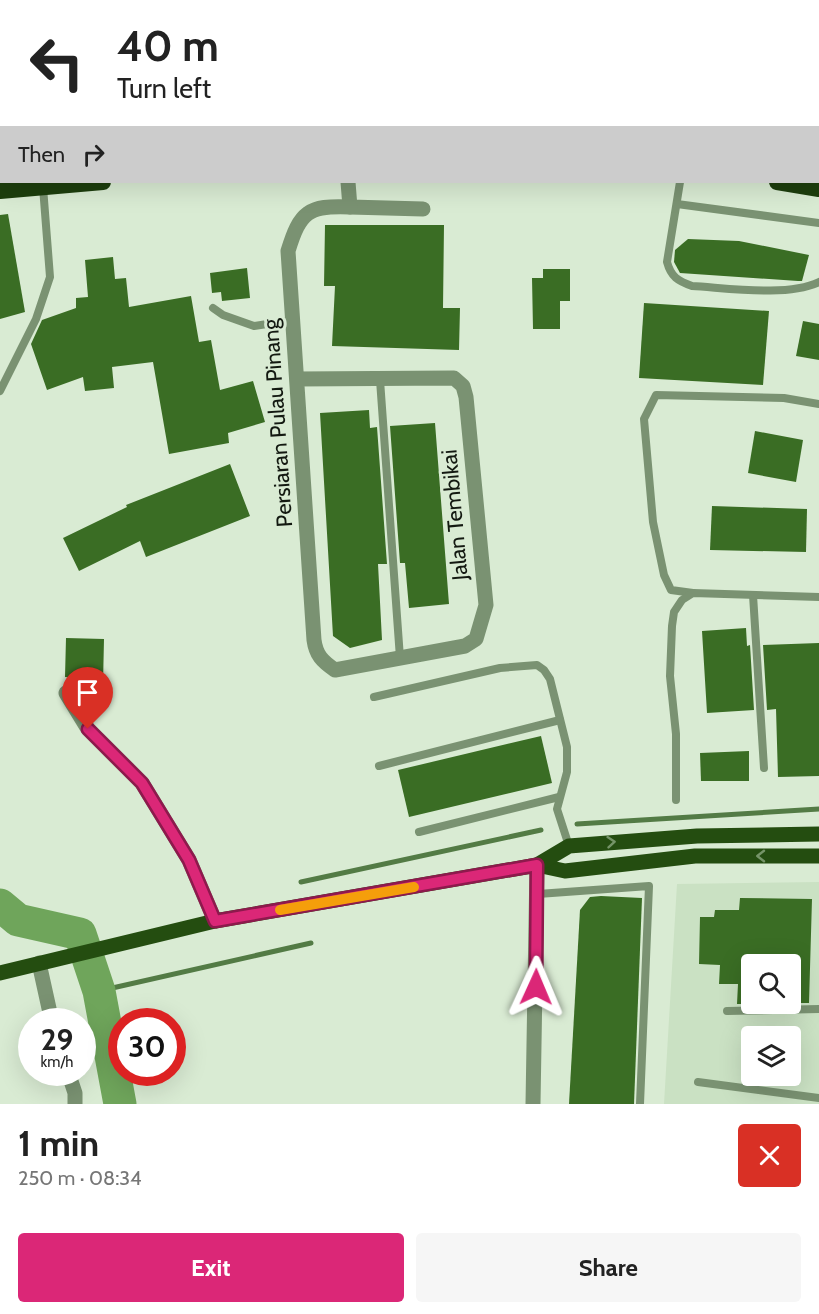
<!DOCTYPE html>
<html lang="en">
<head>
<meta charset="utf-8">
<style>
  body { margin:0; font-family:Cabin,sans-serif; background:#f6f6f6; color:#222; height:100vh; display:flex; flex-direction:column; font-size:22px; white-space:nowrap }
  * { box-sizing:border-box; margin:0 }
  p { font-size:20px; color:#767676 }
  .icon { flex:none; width:33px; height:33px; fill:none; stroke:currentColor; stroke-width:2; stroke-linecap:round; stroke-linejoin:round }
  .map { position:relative; height:1104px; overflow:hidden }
  .side { display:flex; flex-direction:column; background:#fff; flex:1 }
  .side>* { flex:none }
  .banner { position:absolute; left:0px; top:0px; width:819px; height:183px; box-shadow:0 6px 24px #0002; background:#fff; color:#222; overflow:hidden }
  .fabs { position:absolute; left:741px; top:954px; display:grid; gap:12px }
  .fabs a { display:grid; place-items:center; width:60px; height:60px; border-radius:6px; background:#fff; box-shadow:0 6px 24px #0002; font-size:30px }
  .speed { position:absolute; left:18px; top:1008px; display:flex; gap:12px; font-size:30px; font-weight:700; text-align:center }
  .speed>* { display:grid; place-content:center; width:78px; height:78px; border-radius:50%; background:#fff; box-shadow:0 6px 24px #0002; line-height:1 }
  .speed small { font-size:15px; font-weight:400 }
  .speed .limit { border:9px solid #d22; background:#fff; color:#111 }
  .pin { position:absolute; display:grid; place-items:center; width:51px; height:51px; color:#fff; margin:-62px -26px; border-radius:50% 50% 50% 0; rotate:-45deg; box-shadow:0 0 6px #0007 }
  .pin .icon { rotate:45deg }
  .me { position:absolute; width:66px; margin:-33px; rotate:1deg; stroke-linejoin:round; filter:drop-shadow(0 0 4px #0008) }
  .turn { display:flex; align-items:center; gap:21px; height:126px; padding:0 18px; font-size:27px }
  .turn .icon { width:78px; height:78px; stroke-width:2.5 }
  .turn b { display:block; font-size:42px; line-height:51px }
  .then { display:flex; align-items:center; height:57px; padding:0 18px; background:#0003; gap:12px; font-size:22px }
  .round { display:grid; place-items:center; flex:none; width:63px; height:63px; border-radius:6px; background:#f6f6f6 }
  .headline { display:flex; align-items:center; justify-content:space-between; height:102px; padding:0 18px }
  h1 { font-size:36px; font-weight:700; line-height:45px }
  .cta { display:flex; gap:12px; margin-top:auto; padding:12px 18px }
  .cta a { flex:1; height:69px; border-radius:6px; background:#db2777; color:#fff; font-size:24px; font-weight:700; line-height:69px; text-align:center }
  .cta a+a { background:#f6f6f6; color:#222 }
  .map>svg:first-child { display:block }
  .built { fill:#cae1c3; fill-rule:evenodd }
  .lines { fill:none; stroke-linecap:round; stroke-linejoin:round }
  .stream { stroke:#537b45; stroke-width:5 }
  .river { stroke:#6fa55b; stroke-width:33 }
  .building { fill:#3a6d24 }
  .path { stroke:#9cab97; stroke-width:3; stroke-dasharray:3 3; stroke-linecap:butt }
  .service { stroke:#7a9272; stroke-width:8 }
  .minor { stroke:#7a9272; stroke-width:15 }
  .primary { stroke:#244d10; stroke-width:15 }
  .trunk { stroke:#1d3e0d; stroke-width:16 }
  .oneway { stroke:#759468 }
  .route-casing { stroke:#8e194d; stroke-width:15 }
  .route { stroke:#db2777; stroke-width:10 }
  .slow { stroke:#f59e0b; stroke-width:10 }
  .labels { text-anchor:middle; stroke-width:6; stroke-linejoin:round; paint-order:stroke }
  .street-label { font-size:22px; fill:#131911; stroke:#d9ebd3 }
</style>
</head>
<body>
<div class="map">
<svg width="819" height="1104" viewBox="0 0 819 1104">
  <rect width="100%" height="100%" fill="#d9ebd3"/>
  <path class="built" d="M 819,882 L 819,1104 L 664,1104 L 677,884 ZM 752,964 L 790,964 L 790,1004 L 752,1004 ZM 752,1036 L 790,1036 L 790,1076 L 752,1076 Z"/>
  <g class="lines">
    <g class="stream">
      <polyline points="577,824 819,809"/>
      <polyline points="301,882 541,830"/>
      <polyline points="99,991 311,943"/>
    </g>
    <polyline class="river" points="0,905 18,920 80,934 99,991 120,1104"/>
  </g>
  <g class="building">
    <polygon points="8,214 25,312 0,319 0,215"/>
    <polygon points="325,225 444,225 443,308 460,308 459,350 332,346 335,286 324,286"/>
    <polygon points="688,239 739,241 809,255 802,281 798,281 680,273 674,262 675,250"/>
    <polygon points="113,257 115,279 126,278 129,307 191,296 199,342 211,340 220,390 253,381 265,422 228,433 229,443 169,454 153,362 112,367 114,388 85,391 83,377 47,390 31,344 42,320 76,308 76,298 88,297 85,260"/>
    <polygon points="247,268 250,298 222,301 221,292 212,293 210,273"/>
    <polygon points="543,269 570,269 570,301 560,301 560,329 533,329 532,278 543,278"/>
    <polygon points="644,303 769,311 763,385 639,378"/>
    <polygon points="803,321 819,324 819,360 796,356"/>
    <polygon points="369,410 370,428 377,427 387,564 378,564 382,640 350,648 333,636 320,413"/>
    <polygon points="435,423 449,604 409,608 405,563 400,563 390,426"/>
    <polygon points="755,431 803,440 796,482 748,473"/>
    <polygon points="230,464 250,516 146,557 140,541 79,571 63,538 127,507 126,505"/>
    <polygon points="712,506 807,509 806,552 710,550"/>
    <polygon points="746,628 747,646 750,645 754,710 707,713 702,631"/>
    <polygon points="66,638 104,639 103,684 77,684 77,678 65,677"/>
    <polygon points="819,643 819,776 778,777 776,709 767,710 763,645"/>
    <polygon points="541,736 552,783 409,817 398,770"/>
    <polygon points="749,751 749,781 701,781 700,753"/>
    <polygon points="601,896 642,898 634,1104 569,1104 580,910 590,897"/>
    <polygon points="740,898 812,899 809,1003 790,1003 790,964 752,964 752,1004 737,1004 738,984 719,984 720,965 699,964 700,917 714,917 715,910 739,910"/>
  </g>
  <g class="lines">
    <polyline class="path" points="275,0 276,2"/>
    <g class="service">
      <polyline points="91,0 91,2"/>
      <polyline points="341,0 341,2"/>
      <polyline points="672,0 672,2"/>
      <polyline points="642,2 649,0"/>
      <polyline points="818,47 819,44"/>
      <polyline points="818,124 819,125"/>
      <path d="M 680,182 L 667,262 C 671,277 678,281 692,286 C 728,288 788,297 819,282"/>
      <polyline points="677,204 819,223"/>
      <polyline points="213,308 223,315 254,326 293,320"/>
      <polyline points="380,380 400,658"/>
      <polyline points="0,391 36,319 50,277 43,187"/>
      <polyline points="693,593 671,590 664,575 653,522 644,419 656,395 784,398 819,404"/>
      <polyline points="753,595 764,768"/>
      <polyline points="374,697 500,668 537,665 544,670 550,679 567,747 567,772 557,809 569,846"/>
      <polyline points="379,766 560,720"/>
      <polyline points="676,800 676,734 670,676 672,626 674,612 682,600 693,593 819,597"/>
      <polyline points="419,832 559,797"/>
      <polyline points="538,894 649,886 640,1104"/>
      <polyline points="727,1011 819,1009"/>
      <polyline points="698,1082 819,1098"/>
    </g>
    <g class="minor">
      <polyline points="348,182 350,207 423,209"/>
      <path d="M 297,379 L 454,378 L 463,386 L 466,397 L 486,605 L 476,639 L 465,646 L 335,670 C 322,661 316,655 314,640 L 288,251 C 300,212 308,205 350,207"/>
      <polyline points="66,693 88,729 142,783 189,860 215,921"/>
      <polyline points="39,963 52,1022"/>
      <polyline points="68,1072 75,1093 75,1104"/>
      <polyline points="533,1104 537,865"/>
    </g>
    <g class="primary">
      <polyline points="537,865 565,871 695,856 819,856"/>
      <polyline points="0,973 215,921 537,865 569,846 697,836 819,834"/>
    </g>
    <g class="trunk">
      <polyline points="0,152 2,152"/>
      <polyline points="818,164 819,165"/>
      <polyline points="777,182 819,189"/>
      <polyline points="0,191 103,182"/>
    </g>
  </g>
  <defs><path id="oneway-chevron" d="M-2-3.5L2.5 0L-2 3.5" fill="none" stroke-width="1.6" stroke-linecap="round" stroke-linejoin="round" transform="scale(1.5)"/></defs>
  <g class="oneway">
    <use href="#oneway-chevron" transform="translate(611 842) rotate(-5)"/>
    <use href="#oneway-chevron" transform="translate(761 856) rotate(-180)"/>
  </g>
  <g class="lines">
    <defs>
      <polyline id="route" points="88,729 142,783 189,860 215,921 537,865 536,987"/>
    </defs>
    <use href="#route" class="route-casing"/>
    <use href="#route" class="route"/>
    <polyline class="slow" points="280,910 414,887"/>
  </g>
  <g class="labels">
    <g class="street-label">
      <text transform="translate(277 423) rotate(-94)" y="8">Persiaran Pulau Pinang</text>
      <text transform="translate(454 515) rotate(-95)" y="8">Jalan Tembikai</text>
    </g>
  </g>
</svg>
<div class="fabs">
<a><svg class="icon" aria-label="search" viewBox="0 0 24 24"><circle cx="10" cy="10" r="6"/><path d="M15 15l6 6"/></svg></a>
<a><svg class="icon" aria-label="layers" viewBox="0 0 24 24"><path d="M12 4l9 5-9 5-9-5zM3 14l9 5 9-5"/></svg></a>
</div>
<div class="speed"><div>29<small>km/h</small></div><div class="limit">30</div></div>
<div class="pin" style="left:88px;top:729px;background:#d93025"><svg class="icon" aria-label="arrive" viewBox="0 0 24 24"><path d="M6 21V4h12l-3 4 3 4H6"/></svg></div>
<svg class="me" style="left:536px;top:987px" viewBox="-20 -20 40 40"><path d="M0-17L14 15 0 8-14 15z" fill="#db2777" stroke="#fff" stroke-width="4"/></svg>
<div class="banner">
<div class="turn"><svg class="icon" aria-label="left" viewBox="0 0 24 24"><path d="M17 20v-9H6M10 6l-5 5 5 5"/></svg><div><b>40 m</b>Turn left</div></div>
<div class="then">Then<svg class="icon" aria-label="right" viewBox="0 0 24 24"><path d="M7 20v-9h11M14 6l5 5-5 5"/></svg></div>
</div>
</div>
<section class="side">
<div class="headline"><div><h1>1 min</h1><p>250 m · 08:34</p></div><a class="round" style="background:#d93025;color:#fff"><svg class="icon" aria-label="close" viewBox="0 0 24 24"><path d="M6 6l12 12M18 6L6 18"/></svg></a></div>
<div class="cta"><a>Exit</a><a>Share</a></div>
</section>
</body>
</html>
